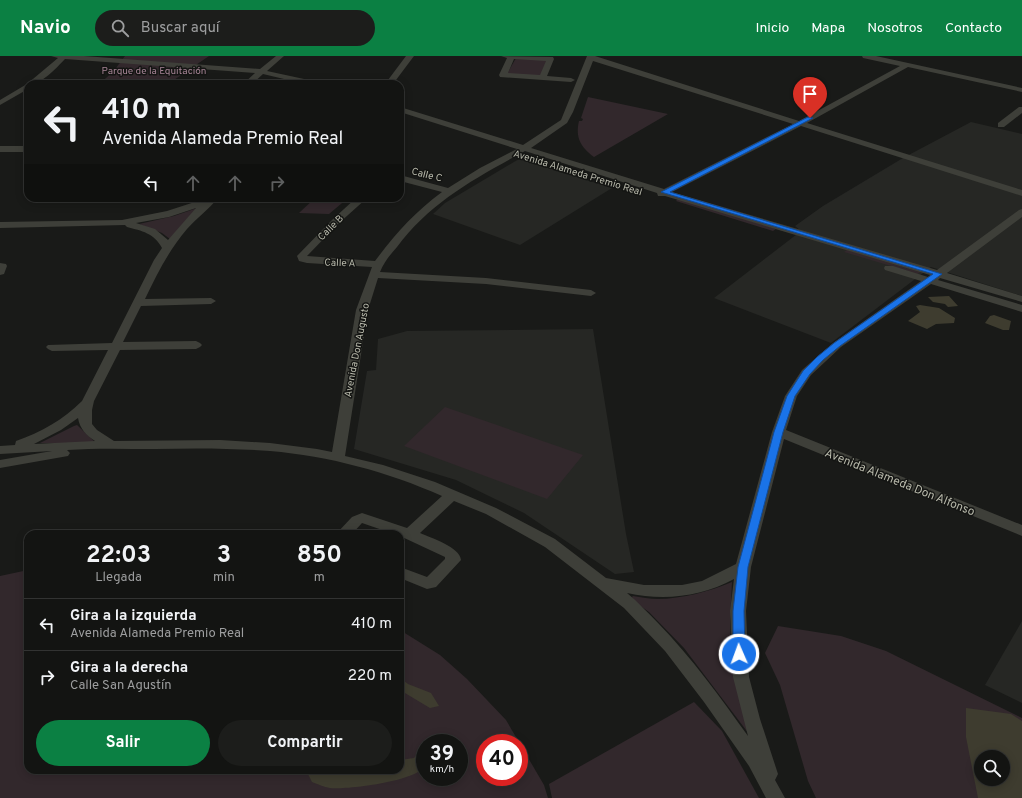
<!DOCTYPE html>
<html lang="es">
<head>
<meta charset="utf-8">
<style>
  body { margin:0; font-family:Overpass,sans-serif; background:#1c1d1b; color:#f1f3f6; height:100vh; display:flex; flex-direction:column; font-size:15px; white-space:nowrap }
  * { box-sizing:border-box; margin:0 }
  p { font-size:13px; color:#9d9e9f }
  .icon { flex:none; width:22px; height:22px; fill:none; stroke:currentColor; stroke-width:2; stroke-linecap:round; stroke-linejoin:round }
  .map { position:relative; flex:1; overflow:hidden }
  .panel { position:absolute; left:24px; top:474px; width:380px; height:244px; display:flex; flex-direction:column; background:#131412; border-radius:12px; box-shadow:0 2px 10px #0003,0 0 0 1px #323332 }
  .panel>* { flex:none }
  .guide { position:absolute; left:24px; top:24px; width:380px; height:122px; border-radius:12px; box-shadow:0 2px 10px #0003,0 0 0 1px #323332; background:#131412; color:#f1f3f6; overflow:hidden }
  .fabs { position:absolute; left:974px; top:694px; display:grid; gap:8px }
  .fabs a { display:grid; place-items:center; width:36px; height:36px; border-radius:50%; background:#131412; box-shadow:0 2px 10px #0003,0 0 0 1px #323332; font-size:20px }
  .speed { position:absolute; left:416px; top:678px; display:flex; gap:8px; font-size:20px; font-weight:700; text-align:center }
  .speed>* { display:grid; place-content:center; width:52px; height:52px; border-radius:50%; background:#131412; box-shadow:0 2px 10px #0003,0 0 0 1px #323332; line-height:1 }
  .speed small { font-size:10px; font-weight:400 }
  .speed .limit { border:6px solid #d22; background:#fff; color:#111 }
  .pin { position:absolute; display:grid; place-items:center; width:34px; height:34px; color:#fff; margin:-41px -17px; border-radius:50% 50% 50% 0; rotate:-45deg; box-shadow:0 0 4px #0007 }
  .pin .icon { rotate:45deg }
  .me { position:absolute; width:44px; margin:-22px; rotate:358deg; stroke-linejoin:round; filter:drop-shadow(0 0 3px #0008) }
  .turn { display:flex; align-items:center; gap:14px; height:84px; padding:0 12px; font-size:18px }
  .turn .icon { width:52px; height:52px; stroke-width:2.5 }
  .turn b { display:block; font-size:28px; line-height:34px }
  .lanes { display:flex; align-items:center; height:38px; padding:0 12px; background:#0003; justify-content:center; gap:20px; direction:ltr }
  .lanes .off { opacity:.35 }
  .eta { display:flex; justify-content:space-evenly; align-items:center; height:68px; text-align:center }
  .eta b { font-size:24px; font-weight:700; line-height:28px }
  .cta { display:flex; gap:8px; margin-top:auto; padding:8px 12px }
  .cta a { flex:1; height:46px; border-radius:24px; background:#0b8043; color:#fff; font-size:16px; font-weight:700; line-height:46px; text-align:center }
  .cta a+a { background:#1c1d1b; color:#f1f3f6 }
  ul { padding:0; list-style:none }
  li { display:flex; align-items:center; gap:12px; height:52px; padding:0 12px; border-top:1px solid #323332 }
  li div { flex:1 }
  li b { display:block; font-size:15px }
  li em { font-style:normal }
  header { display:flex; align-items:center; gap:24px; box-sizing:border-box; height:56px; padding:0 20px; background:#0b8043; color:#fff }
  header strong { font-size:19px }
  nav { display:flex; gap:22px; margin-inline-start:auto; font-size:14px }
  .search { width:280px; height:36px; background:#1c1d1b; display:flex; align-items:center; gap:10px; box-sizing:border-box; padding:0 14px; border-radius:22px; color:#9d9e9f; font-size:15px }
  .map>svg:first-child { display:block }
  .built { fill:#262724 }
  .green { fill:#32282c; fill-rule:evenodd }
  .water { fill:#3e3c2f; fill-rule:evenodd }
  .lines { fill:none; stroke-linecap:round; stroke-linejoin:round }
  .minor { fill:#3e3f39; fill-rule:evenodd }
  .route { fill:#1a73e8; stroke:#114b97 }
  .labels { text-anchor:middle; stroke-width:3; stroke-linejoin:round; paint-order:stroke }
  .far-park-label { font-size:10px; fill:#a48394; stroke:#141513 }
  .far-street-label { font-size:10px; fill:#b8b9ab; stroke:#141513 }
  .street-label { font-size:12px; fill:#b8b9ab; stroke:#141513 }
</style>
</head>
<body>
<header>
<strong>Navio</strong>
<div class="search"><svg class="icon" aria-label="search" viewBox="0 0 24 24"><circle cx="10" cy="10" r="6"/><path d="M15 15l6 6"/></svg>Buscar aquí</div>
<nav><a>Inicio</a><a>Mapa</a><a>Nosotros</a><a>Contacto</a></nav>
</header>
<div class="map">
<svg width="1022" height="742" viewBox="0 0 1022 742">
  <rect width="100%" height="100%" fill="#191a18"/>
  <g class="built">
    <polygon points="971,66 1022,78 1022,240 931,211 831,287 714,242 801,175 795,170 823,150 903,102"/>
    <polygon points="519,103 612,132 520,189 433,158 445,147"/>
    <polygon points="593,273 626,478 634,516 615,518 524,457 456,424 354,393 367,315 376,314 378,283 407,275"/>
    <polygon points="1022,565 1022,647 985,629"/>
  </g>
  <g class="green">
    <polygon points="125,0 209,0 168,28 99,28 113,16"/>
    <polygon points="516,2 547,4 541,20 507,18"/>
    <path d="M 588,41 L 668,58 L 594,101 C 581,91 575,82 579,65 L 582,65 L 583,63 L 581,62 Z"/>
    <polygon points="315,142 348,142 329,158 299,157"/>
    <polygon points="679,142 776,173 773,175 676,145"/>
    <polygon points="197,152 170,183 162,177 139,168 174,160"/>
    <polygon points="847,194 920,216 918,218 844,196"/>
    <polygon points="445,351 583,399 547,443 404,390"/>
    <polygon points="77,369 96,387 40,387 74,370"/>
    <path d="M 28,514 L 28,714 L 400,714 L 400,574 L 440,599 L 467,623 L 506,664 L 544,729 L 548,742 L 0,742 L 0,520 ZM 425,687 L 459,687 L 459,721 L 425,721 ZM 485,687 L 519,687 L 519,721 L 485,721 Z"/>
    <path d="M 732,526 L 730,565 L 732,608 L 749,678 L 684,592 L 649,556 L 633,545 L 632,541 L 633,540 C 641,541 650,543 658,543 C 681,543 711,535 732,526 Z"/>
    <path d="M 778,570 L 841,580 L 886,595 L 1022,662 L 1022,742 L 816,742 L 808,725 L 780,629 L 765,597 ZM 981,701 L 1003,701 L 1003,723 L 981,723 Z"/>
    <polygon points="694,646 722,675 759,742 552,742 549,728"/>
  </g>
  <g class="water">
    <polygon points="949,240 958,250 948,251 945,248 933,246 928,241"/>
    <polygon points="920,249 939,252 955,262 954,267 936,268 927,273 908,265 920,256 916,250"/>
    <polygon points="994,259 1011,265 1009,274 1003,274 985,267 990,260"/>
    <polygon points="400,622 408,628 431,637 439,650 430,652 400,634"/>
    <path d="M 966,652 L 1011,658 L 1022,665 L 1022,742 L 978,742 L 966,681 ZM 981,701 L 1003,701 L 1003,723 L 981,723 Z"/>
    <path d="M 425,690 C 425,695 427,704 425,709 C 420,725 346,734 330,732 C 324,731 318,728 312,726 L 306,714 L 400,714 L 400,704 L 414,702 Z"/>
  </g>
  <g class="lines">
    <g class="minor">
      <path d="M 51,0 L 84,0 L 260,13 L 276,0 L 284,0 L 267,15 L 318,26 L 319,28 L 305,28 L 263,18 L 252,28 L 243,28 L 255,17 L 65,3 C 55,13 43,28 28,28 L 28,33 L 0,49 L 0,44 L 27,28 L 58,2 Z"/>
      <polygon points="406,0 414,0 393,28 385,28"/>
      <path d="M 501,0 L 553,1 L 554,3 L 547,20 L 571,22 L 575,24 L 571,26 L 500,21 L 499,19 L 507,2 ZM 514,3 L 546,5 L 540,19 L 508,17 Z"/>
      <path d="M 587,0 L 595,0 L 799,65 L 900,10 L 863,2 L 862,0 L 876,0 L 1022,32 L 1022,36 L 908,11 L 807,67 L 1022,134 L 1022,140 L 801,70 L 672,136 L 937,214 L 1019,154 L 1022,153 L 1022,161 L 947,217 L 1022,240 L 1022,246 L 940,222 L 938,224 L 1022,249 L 1022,256 L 931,228 L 841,291 L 811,319 L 797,340 L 786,374 L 1022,469 L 1022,480 L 784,383 L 751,511 L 746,555 L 749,621 L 760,663 L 778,718 L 775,724 L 785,742 L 766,742 L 749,710 L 704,646 L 665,595 L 624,552 L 545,491 L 486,458 L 454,445 L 420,477 C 431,482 460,491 461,504 L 436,531 L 427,533 L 400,522 L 400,511 L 427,521 L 445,503 L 445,501 L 400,480 L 400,478 L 394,478 L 362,467 L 352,478 L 336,478 L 352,461 L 362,457 L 407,472 L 442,440 C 388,416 329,400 270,395 C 231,392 193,392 155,393 C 125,393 96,392 67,394 L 70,397 L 68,400 L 0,412 L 0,404 L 52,395 L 0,398 L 0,390 L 15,389 L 16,385 C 41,376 63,364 82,345 L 108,294 L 52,295 L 48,293 L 46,291 L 48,289 L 112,287 L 154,204 L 162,192 C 154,177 142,175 127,171 L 125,169 L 0,172 L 0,166 L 122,164 L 167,155 L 207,142 L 218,142 C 209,153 197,162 187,173 C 169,194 157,218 145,243 L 211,242 L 216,245 L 211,248 L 141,250 L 123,286 L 196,285 L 200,287 L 202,289 L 200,291 L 196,293 L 120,294 L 94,345 L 92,354 L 92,368 L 97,374 L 114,385 L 220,384 L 270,387 L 317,393 L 332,396 L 356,254 L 372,211 L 307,207 L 299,205 L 297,200 L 332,164 L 356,142 L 367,142 L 338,168 L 307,200 L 375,205 C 396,177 414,157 442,136 L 400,125 L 400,119 L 448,132 L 480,112 L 517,93 L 400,56 L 400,51 L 523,89 L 561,64 ZM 593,5 L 793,68 L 664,133 L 531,92 L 567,67 L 573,56 ZM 525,95 L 657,137 L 658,140 L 665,140 L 930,219 L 928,221 L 893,210 L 885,210 L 884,212 L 885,214 L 921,225 L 833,287 L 802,314 L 785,340 L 772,376 L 736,508 L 702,525 L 682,529 L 644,529 L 606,522 L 555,483 L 496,452 L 435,426 L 383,409 L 345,400 L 368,254 L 378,222 L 486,228 L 591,240 L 596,237 L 591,234 L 486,222 L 380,216 C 384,206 390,199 397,191 C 430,146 477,121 525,95 ZM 196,152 L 168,184 L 155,173 L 136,167 L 169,161 ZM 78,362 C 80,373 86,379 95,385 L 34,388 L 61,374 ZM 734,523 L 730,555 L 733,621 L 748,680 C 720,641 692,602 658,567 C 648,557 638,546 627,537 C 664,545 701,541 734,523 Z"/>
      <polygon points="1019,51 1022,51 1022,57 1004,71 998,71 998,67"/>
      <rect x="0" y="90" width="28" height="6"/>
      <polygon points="0,207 6,208 7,210 4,218 0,219"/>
    </g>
  </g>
  <polygon class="route" points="808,61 813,62 670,136 942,218 840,290 823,304 810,318 795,340 783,376 748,511 744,555 745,598 743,601 739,602 735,601 733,598 733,555 738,511 774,376 787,340 803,315 817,301 834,287 933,218 661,136"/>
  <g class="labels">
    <g class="far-park-label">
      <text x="154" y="18">Parque de la Equitación</text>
    </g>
    <g class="far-street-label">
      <text transform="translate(578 116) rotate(17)" y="4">Avenida Alameda Premio Real</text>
      <text transform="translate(427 118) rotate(14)" y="4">Calle C</text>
      <text transform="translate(330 171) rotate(-45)" y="4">Calle B</text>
      <text transform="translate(340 206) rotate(2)" y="4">Calle A</text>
      <text transform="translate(356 294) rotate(-79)" y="4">Avenida Don Augusto</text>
    </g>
    <g class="street-label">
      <text transform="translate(900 426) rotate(22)" y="4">Avenida Alameda Don Alfonso</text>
    </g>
  </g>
</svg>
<div class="fabs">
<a><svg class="icon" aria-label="search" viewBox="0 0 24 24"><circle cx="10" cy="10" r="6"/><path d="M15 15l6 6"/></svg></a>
</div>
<div class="speed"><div>39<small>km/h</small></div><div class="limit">40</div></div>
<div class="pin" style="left:810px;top:62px;background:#d93025"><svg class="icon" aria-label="arrive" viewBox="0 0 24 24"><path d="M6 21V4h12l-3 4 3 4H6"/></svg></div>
<svg class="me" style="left:739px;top:598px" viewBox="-20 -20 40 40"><circle r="17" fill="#1a73e8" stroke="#fff" stroke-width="3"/><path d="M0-11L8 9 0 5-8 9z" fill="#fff"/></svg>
<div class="guide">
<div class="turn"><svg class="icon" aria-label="left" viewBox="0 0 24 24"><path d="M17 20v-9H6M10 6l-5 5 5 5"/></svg><div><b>410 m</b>Avenida Alameda Premio Real</div></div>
<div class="lanes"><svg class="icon" aria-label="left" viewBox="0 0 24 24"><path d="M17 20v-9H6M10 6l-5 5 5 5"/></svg><svg class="icon off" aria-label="ahead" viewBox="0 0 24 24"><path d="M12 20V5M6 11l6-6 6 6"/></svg><svg class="icon off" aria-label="ahead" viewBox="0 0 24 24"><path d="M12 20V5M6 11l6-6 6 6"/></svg><svg class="icon off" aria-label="right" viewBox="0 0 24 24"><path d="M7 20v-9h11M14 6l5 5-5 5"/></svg></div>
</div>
<section class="panel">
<div class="eta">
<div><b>22:03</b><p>Llegada</p></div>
<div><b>3</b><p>min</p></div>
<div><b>850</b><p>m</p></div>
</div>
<ul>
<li><svg class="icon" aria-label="left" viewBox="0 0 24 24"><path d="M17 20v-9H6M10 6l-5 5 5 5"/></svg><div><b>Gira a la izquierda</b><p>Avenida Alameda Premio Real</p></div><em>410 m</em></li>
<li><svg class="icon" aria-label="right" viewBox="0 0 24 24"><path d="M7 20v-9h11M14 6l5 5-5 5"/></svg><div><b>Gira a la derecha</b><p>Calle San Agustín</p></div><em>220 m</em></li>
</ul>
<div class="cta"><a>Salir</a><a>Compartir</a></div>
</section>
</div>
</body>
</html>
